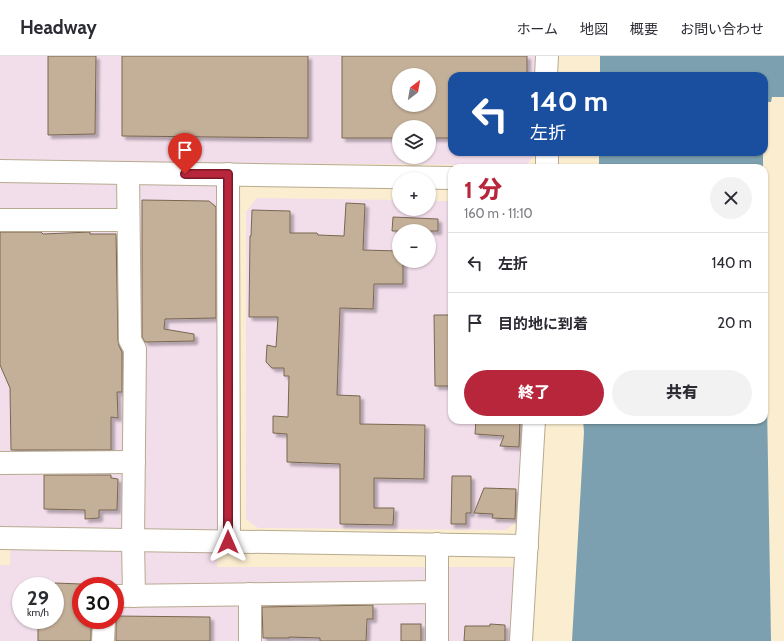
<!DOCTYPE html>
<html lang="ja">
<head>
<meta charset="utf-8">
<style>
  body { margin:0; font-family:Cabin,"Noto Sans JP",sans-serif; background:#f2f2f3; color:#2b2b33; height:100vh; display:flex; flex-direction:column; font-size:15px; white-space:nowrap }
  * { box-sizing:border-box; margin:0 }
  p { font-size:13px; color:#7c7c81 }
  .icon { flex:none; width:22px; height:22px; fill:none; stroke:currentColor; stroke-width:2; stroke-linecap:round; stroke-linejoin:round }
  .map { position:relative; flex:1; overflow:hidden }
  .details { position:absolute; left:448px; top:108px; width:320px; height:260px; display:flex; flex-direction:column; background:#fff; border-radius:12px; box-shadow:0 1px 3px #0004 }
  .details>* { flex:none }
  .hud { position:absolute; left:448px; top:16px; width:320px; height:84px; border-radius:12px; box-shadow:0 1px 3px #0004; background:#1a4fa0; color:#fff; overflow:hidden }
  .needle { width:26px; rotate:31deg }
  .tools { position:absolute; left:392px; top:12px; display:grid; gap:8px }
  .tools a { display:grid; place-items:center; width:44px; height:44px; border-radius:50%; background:#fff; box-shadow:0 1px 3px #0004; font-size:20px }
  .speed { position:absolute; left:12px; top:521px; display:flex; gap:8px; font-size:20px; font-weight:700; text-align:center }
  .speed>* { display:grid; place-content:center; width:52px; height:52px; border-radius:50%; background:#fff; box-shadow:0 1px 3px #0004; line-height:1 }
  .speed small { font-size:10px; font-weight:400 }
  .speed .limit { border:6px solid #d22; background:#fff; color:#111 }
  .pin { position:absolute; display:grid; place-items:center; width:34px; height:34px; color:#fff; margin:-41px -17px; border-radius:50% 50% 50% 0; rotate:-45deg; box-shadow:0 0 4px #0007 }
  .pin .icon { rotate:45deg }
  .me { position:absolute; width:44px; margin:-22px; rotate:0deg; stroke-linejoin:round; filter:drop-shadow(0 0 3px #0008) }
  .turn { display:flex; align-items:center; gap:14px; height:84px; padding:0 16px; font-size:18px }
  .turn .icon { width:52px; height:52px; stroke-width:2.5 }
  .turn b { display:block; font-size:28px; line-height:34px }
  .round { display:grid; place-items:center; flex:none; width:42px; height:42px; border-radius:21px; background:#f2f2f3 }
  .overview { display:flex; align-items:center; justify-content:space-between; height:68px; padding:0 16px }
  h1 { font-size:24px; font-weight:800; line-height:30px; color:#b7263b }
  .action { display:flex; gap:8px; margin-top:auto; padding:8px 16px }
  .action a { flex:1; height:46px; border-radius:24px; background:#b7263b; color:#fff; font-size:16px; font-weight:800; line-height:46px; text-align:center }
  .action a+a { background:#f2f2f3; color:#2b2b33 }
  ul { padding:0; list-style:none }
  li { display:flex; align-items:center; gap:12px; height:60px; padding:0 16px; border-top:1px solid #e1e1e2 }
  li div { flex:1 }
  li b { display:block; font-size:15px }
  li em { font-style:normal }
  header { display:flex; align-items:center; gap:24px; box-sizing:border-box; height:56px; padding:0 20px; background:#fff; border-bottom:1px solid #e1e1e2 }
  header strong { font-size:19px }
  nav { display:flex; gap:22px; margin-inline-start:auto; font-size:14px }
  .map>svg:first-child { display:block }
  .industrial { fill:#f2ddeb; fill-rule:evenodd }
  .water { fill:#7ca0af }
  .building { fill:#c4af98; stroke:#796751; fill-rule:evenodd; filter:url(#shadow) }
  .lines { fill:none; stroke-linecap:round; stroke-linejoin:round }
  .minor-casing { stroke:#b7aa8f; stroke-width:24 }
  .minor { stroke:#fff; stroke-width:22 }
  .route-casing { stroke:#771926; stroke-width:10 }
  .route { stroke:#b7263b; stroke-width:7 }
</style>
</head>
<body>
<header>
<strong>Headway</strong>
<nav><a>ホーム</a><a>地図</a><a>概要</a><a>お問い合わせ</a></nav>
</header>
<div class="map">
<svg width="784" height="585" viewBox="0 0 784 585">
  <defs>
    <filter id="shadow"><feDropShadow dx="3.5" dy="3.5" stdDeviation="1" flood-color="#0004"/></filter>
  </defs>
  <rect width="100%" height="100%" fill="#faedd0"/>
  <g class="industrial">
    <path d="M 0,0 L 535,0 L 535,20 L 452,20 L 452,96 L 536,96 L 536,98 L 526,109 L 220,107 L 219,462 L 217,511 L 517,511 L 512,585 L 0,585 L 0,509 L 10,509 L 11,472 L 0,470 ZM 399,19 L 429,19 L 429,49 L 399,49 ZM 399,71 L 429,71 L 429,101 L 399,101 ZM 21,530 L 55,530 L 55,564 L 21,564 ZM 81,530 L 115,530 L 115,564 L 81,564 Z"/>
    <path d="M 257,142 L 399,144 L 399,153 L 429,153 L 429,145 L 452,145 L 452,364 L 523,364 L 517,465 L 506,474 L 258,472 L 246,463 L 246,156 ZM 399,175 L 429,175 L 429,205 L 399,205 Z"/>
  </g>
  <g class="water">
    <polygon points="600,0 784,0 784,41 772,41 771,46 764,46 764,20 600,20"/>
    <rect x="599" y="96" width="164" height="16"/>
    <polygon points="764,168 771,585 572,585 584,376 583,364 764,364"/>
  </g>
  <g class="building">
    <polygon points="48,0 96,0 95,78 48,79"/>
    <polygon points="122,0 308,0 308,82 122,80"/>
    <path d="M 342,0 L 527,0 L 527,20 L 452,20 L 452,82 L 429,82 L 429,71 L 399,71 L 399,82 L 342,82 ZM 399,19 L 429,19 L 429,49 L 399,49 Z"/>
    <polygon points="142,144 209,145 216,151 216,262 165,263 164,273 194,278 194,285 145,286 142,281"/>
    <polygon points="346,147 365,148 363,194 399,195 399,205 403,205 403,228 374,228 373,253 340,252 337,339 360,340 360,368 425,369 424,423 374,422 374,452 394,452 393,469 340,468 340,408 287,406 287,378 273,377 273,360 288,361 289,320 284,320 284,312 272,312 266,306 267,289 276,291 278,261 249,261 250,180 251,180 252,154 290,155 290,177 317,177 318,179 344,180"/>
    <polygon points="393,161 438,163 438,175 392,175"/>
    <polygon points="0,176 41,176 43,178 90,176 90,178 116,178 118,284 119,290 122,296 122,336 117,336 118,362 111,361 111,394 11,394 10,332 0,309"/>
    <polygon points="434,259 452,259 452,330 435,330"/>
    <polygon points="476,364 520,364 519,391 500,390 504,380 475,378"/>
    <polygon points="44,419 111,419 111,422 118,423 117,454 99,454 99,462 85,463 85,454 44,453"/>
    <polygon points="452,420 471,420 471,457 466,457 466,468 451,468"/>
    <polygon points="484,432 516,433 515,463 492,462 493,458 474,457"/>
    <polygon points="55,527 81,528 81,564 91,564 91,585 38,585 38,564 55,564"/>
    <polygon points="373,549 373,563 367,563 366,585 320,585 320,582 289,581 289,582 263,582 262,551"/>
    <polygon points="116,560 210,561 210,585 116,585"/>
    <rect x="401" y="568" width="20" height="17"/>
    <polygon points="490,568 505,569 505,585 464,585 465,570 490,570"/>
  </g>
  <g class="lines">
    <defs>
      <g id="minor">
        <polyline points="546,20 547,0"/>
        <polyline points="547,96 547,112"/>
        <polyline points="0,115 452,122"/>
        <polyline points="128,117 130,284 135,293 133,484 134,540"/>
        <polyline points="228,118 229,486"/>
        <polyline points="0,164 128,164"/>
        <polyline points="0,407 134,406"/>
        <polyline points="0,482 527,490"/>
        <polyline points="437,488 437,585"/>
        <polyline points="250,538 250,585"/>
        <polyline points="115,540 437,536"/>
        <polyline points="103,585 104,564"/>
        <polyline points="521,585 534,364"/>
      </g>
    </defs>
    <use href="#minor" class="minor-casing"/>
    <use href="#minor" class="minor"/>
  </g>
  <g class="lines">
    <defs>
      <polyline id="route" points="185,118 228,118 228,486"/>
    </defs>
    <use href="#route" class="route-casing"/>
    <use href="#route" class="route"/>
  </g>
</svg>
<div class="tools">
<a><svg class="needle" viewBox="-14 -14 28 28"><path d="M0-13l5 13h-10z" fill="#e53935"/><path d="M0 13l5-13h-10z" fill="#7c7c81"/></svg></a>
<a><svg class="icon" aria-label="layers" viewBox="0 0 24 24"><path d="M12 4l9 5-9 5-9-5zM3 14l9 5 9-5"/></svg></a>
<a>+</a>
<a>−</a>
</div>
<div class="speed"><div>29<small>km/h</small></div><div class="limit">30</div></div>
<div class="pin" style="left:185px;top:118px;background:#d93025"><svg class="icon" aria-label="arrive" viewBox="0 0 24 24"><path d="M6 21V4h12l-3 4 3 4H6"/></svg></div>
<svg class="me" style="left:228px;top:486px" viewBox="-20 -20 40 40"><path d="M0-17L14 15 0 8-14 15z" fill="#b7263b" stroke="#fff" stroke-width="4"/></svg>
<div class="hud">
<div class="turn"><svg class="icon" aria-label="left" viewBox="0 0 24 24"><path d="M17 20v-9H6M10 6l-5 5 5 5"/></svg><div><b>140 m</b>左折</div></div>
</div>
<section class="details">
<div class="overview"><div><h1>1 分</h1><p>160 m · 11:10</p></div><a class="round"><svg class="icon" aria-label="close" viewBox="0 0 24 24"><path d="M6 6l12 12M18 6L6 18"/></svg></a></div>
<ul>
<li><svg class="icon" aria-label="left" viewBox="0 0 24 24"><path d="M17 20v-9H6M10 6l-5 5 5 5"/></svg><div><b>左折</b></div><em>140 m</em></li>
<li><svg class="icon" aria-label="arrive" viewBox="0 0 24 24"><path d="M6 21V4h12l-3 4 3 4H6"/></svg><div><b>目的地に到着</b></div><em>20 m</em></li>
</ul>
<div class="action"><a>終了</a><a>共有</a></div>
</section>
</div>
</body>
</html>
